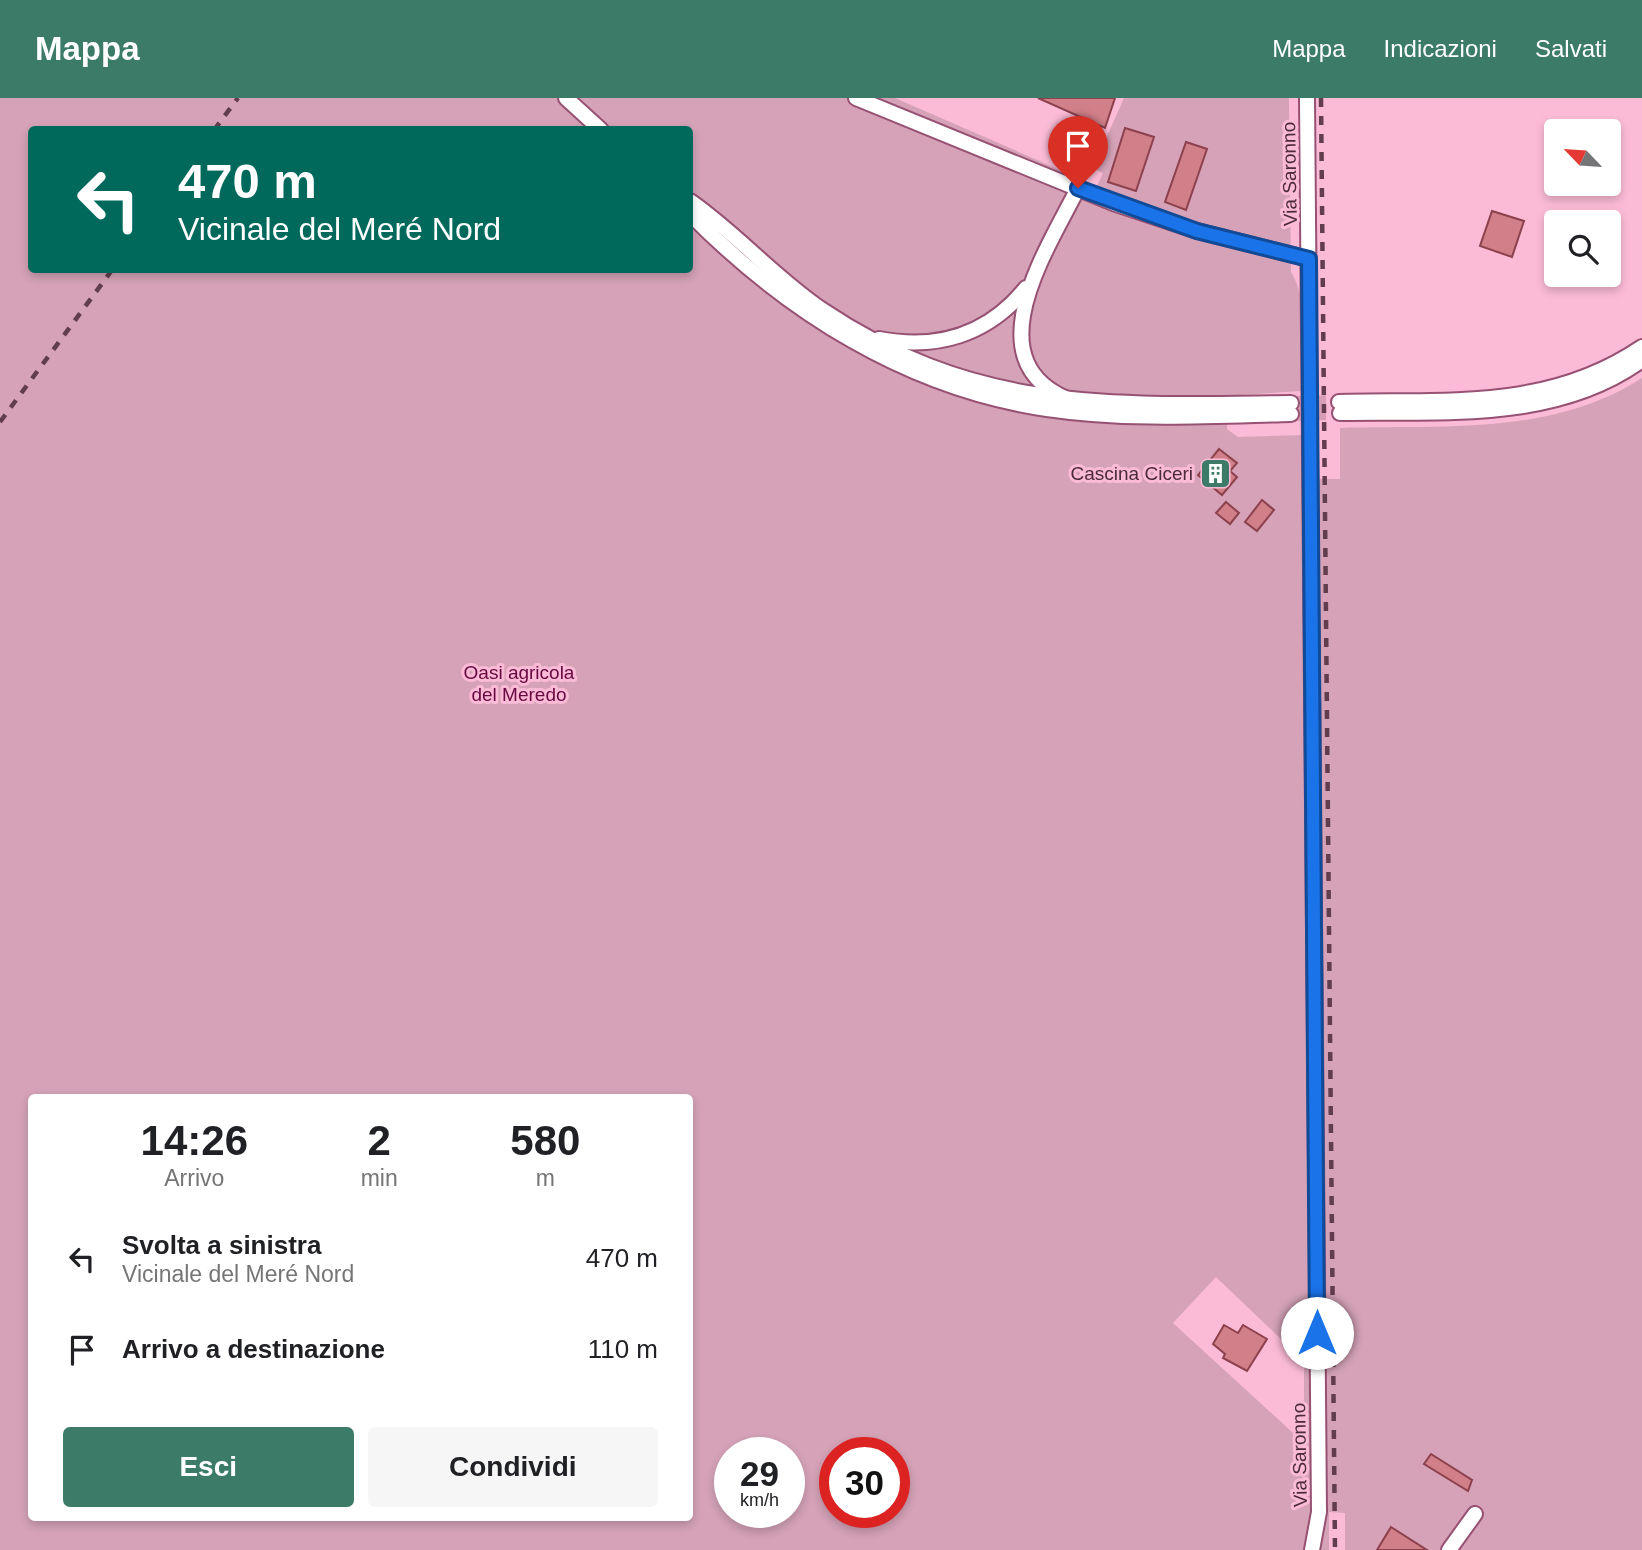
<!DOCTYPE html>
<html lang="it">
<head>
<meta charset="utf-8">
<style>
  body { margin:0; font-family:Helvetica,sans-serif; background:#f6f6f6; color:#202124; height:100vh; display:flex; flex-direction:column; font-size:26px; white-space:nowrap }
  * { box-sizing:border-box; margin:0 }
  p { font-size:23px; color:#757577 }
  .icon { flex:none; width:38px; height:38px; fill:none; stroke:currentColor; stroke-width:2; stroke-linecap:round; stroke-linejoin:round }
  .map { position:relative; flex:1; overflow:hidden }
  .details { position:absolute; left:28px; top:996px; width:665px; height:427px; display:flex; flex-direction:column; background:#fff; border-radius:7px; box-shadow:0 4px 10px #0003 }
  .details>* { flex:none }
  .guide { position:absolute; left:28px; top:28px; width:665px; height:147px; border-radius:7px; box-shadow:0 4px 10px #0003; background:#00695c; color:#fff; overflow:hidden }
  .needle { width:46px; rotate:295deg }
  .fabs { position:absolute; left:1544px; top:21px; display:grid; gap:14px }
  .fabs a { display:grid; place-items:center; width:77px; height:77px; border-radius:7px; background:#fff; box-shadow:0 4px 10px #0003; font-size:35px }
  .speed { position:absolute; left:714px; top:1339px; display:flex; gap:14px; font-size:35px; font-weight:700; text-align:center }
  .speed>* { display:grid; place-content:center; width:91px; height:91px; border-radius:50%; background:#fff; box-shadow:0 4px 10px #0003; line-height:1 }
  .speed small { font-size:18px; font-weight:400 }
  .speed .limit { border:10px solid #d22; background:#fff; color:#111 }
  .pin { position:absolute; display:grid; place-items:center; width:60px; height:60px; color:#fff; margin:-72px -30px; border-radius:50% 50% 50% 0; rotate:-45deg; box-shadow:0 0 7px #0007 }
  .pin .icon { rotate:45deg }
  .me { position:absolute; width:77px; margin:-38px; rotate:0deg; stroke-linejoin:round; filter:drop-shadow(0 0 5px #0008) }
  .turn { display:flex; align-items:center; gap:24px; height:147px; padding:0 35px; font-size:32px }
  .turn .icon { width:91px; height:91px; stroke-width:2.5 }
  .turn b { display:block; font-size:49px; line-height:60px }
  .eta { display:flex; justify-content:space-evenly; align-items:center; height:119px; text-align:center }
  .eta b { font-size:42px; font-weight:700; line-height:49px }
  .cta { display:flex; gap:14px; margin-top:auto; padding:14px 35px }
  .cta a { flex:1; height:80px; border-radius:7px; background:#3c7b68; color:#fff; font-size:28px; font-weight:700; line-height:80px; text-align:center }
  .cta a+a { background:#f6f6f6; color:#202124 }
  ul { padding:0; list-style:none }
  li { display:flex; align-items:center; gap:21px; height:91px; padding:0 35px }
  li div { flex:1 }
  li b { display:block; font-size:26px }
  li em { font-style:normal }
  header { display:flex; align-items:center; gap:42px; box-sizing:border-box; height:98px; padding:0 35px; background:#3c7b68; color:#fff }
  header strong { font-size:33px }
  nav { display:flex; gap:38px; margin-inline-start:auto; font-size:24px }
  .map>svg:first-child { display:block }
  .green { fill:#d5a2b7; fill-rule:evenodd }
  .building { fill:#d17f89; stroke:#8c414d; stroke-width:2 }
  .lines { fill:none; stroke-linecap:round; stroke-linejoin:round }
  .minor-tunnel { stroke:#d89eb7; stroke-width:14; stroke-dasharray:14 7; stroke-linecap:butt }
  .minor-casing { stroke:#975172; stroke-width:18 }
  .minor { stroke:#fff; stroke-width:14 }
  .rail { stroke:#613d4d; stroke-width:4.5; stroke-dasharray:9 9; stroke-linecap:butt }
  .route-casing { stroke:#114b97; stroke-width:18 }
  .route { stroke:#1a73e8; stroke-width:12 }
  .labels { text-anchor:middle; stroke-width:6; stroke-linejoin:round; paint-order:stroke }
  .street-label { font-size:19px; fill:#4b2b3a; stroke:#fbbbd6 }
  .poi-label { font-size:19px; fill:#4b2b3a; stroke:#fbbbd6; text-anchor:end }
  .park-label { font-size:19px; fill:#670940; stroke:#fbbbd6 }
</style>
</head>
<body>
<header>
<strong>Mappa</strong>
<nav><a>Mappa</a><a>Indicazioni</a><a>Salvati</a></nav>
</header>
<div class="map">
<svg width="1642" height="1452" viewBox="0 0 1642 1452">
  <rect width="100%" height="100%" fill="#fbbbd6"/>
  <path class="green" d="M 0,0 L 895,0 L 1097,88 L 1103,75 L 1093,70 L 1124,0 L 1289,0 L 1291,174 C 1311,207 1303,256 1302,293 L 1225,298 L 1226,322 L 1291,320 L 1291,323 L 1227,325 L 1227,331 L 1238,339 L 1305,337 L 1314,58 L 1319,381 L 1340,381 L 1340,330 C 1443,327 1552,338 1642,280 L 1642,1452 L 1345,1452 L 1345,1415 L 1329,1414 L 1329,1452 L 1320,1452 L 1325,1415 L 1305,1452 L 0,1452 ZM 32,32 L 690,32 L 690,172 L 32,172 ZM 32,999 L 690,999 L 690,1419 L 32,1419 ZM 1216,1179 L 1304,1263 L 1304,1345 L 1173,1225 ZM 730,1354 L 789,1354 L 789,1414 L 730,1414 ZM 835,1354 L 894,1354 L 894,1414 L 835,1414 Z"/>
  <g class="building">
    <polygon points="1038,0 1115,0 1105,30"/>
    <polygon points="1125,30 1154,39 1136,93 1108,84"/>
    <polygon points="1186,44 1207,51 1186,112 1165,104"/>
    <polygon points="1492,113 1524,123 1512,159 1480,148"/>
    <polygon points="1219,351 1237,365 1230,373 1237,379 1222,397 1198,377"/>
    <polygon points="1262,402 1274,412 1257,433 1245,424"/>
    <polygon points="1226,404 1239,415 1230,426 1216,415"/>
    <polygon points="1224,1227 1238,1235 1243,1227 1267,1241 1247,1273 1223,1260 1225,1256 1213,1246"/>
    <polygon points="1431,1356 1472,1382 1468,1393 1424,1366"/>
    <polygon points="1391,1429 1427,1452 1377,1452"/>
  </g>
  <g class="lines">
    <g class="minor-tunnel">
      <polyline points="1291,305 1339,304"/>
      <polyline points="1291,316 1340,315"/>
    </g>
    <defs>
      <g id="minor">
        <polyline points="566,0 601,32"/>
        <polyline points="856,0 1113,105 1197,133 1309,161"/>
        <polyline points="1307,0 1319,1414 1312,1452"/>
        <path d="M 690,103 C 736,135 774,179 821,211 C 977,316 1113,307 1291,305"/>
        <path d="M 690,116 C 787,214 908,291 1047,311 C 1128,323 1210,318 1291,316"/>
        <path d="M 879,241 C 937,252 988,237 1026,190"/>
        <path d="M 1065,300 C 974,259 1049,149 1078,90"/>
        <path d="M 1339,304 C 1447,301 1548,313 1642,249"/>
        <path d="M 1340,315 C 1441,313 1556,325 1642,262"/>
        <polyline points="1449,1452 1475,1416"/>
      </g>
    </defs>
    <use href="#minor" class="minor-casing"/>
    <use href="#minor" class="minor"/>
    <g class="rail">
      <polyline points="1321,0 1335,1452"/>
      <polyline points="214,32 238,0"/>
      <polyline points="0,324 112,172"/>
    </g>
  </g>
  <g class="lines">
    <defs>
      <polyline id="route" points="1078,90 1197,133 1309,161 1317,1235"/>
    </defs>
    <use href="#route" class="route-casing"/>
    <use href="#route" class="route"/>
  </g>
  <defs>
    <symbol id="building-square" viewBox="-11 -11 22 22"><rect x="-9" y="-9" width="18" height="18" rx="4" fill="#3c7b68" stroke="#fbbbd6"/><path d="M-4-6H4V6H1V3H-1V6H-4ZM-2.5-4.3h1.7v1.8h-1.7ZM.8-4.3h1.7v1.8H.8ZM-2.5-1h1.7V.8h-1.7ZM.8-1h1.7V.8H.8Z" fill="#fff"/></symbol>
  </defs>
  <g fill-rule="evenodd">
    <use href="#building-square" x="1198" y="358" width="35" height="35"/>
  </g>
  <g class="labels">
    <g class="street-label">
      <text transform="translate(1289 76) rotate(-91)" y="7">Via Saronno</text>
      <text transform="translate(1299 1357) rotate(-91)" y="7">Via Saronno</text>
    </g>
    <g class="poi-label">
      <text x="1193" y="382">Cascina Ciceri</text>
    </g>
    <g class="park-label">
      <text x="519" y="581">Oasi agricola<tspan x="519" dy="22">del Meredo</tspan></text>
    </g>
  </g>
</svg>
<div class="fabs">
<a><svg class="needle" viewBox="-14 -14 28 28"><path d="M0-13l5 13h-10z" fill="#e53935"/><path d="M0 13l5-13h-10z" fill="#757577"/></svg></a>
<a><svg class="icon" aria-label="search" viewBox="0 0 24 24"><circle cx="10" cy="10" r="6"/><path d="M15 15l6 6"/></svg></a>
</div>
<div class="speed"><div>29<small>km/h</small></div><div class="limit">30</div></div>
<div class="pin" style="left:1078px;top:90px;background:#d93025"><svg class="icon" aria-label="arrive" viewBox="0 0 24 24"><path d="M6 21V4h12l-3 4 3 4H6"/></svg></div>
<svg class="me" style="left:1317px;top:1235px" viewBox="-20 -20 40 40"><circle r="19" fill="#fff"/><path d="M0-13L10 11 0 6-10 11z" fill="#1a73e8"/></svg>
<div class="guide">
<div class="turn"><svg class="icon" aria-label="left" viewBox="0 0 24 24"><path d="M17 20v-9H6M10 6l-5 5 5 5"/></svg><div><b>470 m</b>Vicinale del Meré Nord</div></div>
</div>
<section class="details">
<div class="eta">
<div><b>14:26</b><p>Arrivo</p></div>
<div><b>2</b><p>min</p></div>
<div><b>580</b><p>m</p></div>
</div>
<ul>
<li><svg class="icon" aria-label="left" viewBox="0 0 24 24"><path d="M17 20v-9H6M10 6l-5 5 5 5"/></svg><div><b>Svolta a sinistra</b><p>Vicinale del Meré Nord</p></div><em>470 m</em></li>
<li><svg class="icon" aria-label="arrive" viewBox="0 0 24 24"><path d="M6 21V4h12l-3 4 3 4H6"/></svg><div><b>Arrivo a destinazione</b></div><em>110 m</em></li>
</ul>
<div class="cta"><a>Esci</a><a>Condividi</a></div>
</section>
</div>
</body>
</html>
